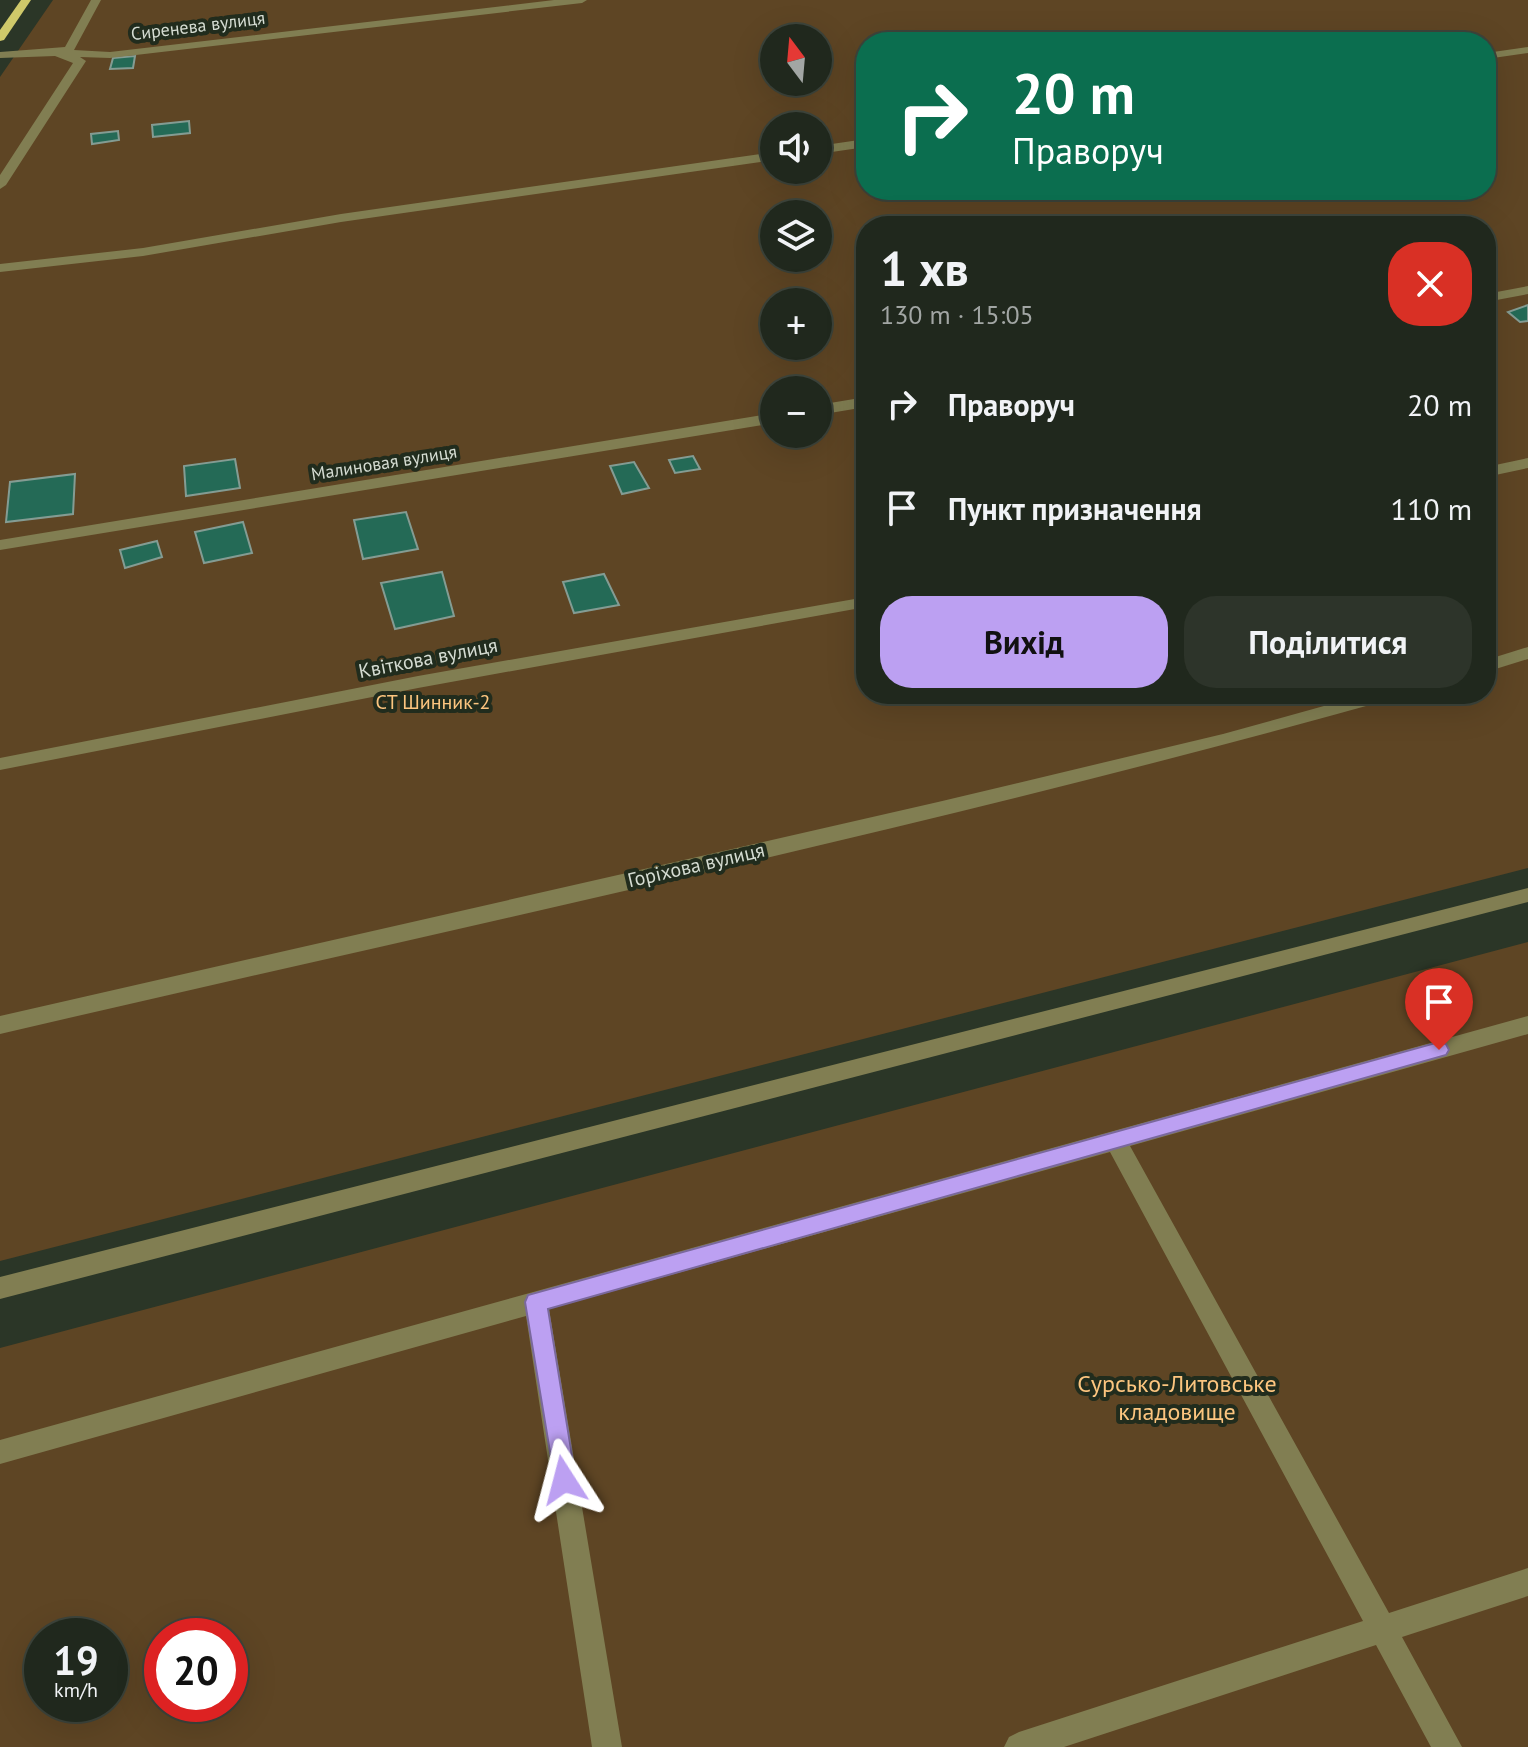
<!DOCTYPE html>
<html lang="uk">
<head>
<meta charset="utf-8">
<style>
  body { margin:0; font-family:"PT Sans",sans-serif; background:#2d342a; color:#f1f3f6; height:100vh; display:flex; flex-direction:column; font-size:30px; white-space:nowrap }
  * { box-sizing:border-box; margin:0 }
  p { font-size:26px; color:#a2a6a4 }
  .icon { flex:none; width:44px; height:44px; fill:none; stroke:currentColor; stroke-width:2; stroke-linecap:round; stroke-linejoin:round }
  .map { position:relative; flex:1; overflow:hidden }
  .drawer { position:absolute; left:856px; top:216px; width:640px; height:488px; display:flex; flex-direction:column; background:#20281d; border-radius:32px; box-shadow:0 8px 32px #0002,0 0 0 2px #3d443b }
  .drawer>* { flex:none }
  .guide { position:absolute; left:856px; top:32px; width:640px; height:168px; border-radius:32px; box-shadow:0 8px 32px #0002,0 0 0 2px #3d443b; background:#0b6e4f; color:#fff; overflow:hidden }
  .needle { width:52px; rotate:344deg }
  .fabs { position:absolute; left:760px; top:24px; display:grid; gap:16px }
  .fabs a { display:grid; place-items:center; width:72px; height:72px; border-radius:50%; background:#20281d; box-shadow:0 8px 32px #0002,0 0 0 2px #3d443b; font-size:40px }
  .speed { position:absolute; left:24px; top:1618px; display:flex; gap:16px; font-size:40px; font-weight:700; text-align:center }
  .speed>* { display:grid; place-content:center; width:104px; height:104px; border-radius:50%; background:#20281d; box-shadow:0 8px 32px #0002,0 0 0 2px #3d443b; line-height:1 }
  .speed small { font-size:20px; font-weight:400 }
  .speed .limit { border:12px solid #d22; background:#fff; color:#111 }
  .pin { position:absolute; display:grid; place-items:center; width:68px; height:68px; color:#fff; margin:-82px -34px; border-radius:50% 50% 50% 0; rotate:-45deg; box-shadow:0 0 8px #0007 }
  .pin .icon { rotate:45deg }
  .me { position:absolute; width:88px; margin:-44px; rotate:351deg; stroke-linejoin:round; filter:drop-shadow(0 0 6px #0008) }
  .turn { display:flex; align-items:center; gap:28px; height:168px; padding:0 24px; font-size:36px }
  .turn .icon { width:104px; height:104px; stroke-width:2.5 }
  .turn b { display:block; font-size:56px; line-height:68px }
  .round { display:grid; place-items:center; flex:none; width:84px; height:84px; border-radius:32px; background:#2d342a }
  .head { display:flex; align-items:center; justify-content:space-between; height:136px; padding:0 24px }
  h1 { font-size:48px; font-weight:700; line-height:60px }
  .action { display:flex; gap:16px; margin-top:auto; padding:16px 24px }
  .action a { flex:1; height:92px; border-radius:32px; background:#bca0f2; color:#111; font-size:32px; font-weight:700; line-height:92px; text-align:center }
  .action a+a { background:#2d342a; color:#f1f3f6 }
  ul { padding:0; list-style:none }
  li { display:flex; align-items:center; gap:24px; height:104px; padding:0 24px }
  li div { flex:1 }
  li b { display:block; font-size:30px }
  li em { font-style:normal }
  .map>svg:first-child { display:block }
  .green { fill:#5e4524; fill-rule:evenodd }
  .building { fill:#246a56; stroke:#849c93; stroke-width:2 }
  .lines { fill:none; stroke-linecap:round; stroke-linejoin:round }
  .minor { fill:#817e52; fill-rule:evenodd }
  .major { fill:#cfc96a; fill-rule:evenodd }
  .route { fill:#bca0f2; stroke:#7a689d; stroke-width:2 }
  .labels { text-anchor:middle; stroke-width:8; stroke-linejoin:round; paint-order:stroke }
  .far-street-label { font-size:18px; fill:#d5dcd2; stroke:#212c1d }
  .street-label { font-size:20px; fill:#d5dcd2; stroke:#212c1d }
  .park-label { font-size:20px; fill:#fcc57f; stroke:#212c1d }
  .near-park-label { font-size:24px; fill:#fcc57f; stroke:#212c1d }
</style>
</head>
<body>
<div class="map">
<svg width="1528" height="1747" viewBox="0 0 1528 1747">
  <rect width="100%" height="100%" fill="#2b3627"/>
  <g class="green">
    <path d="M 53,0 L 1528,0 L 1528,868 L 0,1261 L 0,77 ZM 774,38 L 818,38 L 818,82 L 774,82 ZM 866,42 L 1486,42 L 1486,190 L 866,190 ZM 774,126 L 818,126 L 818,170 L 774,170 ZM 774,214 L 818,214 L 818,258 L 774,258 ZM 866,226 L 1486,226 L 1486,694 L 866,694 ZM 774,302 L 818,302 L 818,346 L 774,346 ZM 774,390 L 818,390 L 818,434 L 774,434 Z"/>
    <path d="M 1528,942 L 1528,1747 L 0,1747 L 0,1348 ZM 42,1636 L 110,1636 L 110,1704 L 42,1704 ZM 162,1636 L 230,1636 L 230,1704 L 162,1704 Z"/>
  </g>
  <g class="building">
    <polygon points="135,56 133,68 110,69 113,58"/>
    <polygon points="189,121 190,133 153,137 152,125"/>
    <polygon points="118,131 119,140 92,144 91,134"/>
    <polygon points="1528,305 1528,321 1520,322 1508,312"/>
    <polygon points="693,456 700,469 675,473 669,460"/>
    <polygon points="235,459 240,488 186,496 184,466"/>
    <polygon points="634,462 649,488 622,494 610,466"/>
    <polygon points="75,474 73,514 6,522 10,482"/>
    <polygon points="406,512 418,549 363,559 354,520"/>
    <polygon points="243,522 252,553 204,563 195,532"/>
    <polygon points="157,541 162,557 125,568 120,550"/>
    <polygon points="442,572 454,616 395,629 381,583"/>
    <polygon points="604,574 619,605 574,613 563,582"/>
  </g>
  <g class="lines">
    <g class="minor">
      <polygon points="91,0 101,0 74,50 110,52 554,0 587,0 582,3 110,58 80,57 86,61 6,185 0,189 0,175 73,63 55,56 0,58 0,52 65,47"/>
      <polygon points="1528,47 1528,53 1486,59 1486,53"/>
      <polygon points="866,139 866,147 818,154 818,146"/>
      <polygon points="774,152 774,160 341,222 143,256 0,272 0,264 143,248 341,214"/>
      <polygon points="1528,286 1528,294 1486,302 1486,294"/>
      <polygon points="866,397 866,407 818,415 818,405"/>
      <polygon points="774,413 774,423 0,550 0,540"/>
      <polygon points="1528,458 1528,468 1486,477 1486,467"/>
      <polygon points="866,597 866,607 418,688 0,770 0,758 418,676"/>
      <polygon points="1528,647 1528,659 1486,672 1486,660"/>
      <path d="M 1367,694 L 1398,694 L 1395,698 C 935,827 466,925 0,1034 L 0,1016 L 938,802 L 1223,734 Z"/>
      <polygon points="1528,888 1528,902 0,1299 0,1277"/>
      <polygon points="1528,1016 1528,1034 1130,1146 1389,1613 1528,1568 1528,1596 1402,1637 1462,1747 1431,1747 1376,1645 1064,1747 1004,1747 1009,1737 1019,1732 1363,1621 1110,1152 549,1309 622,1747 592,1747 526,1316 0,1464 0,1440"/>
    </g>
    <polygon class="major" points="21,0 31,0 4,40 0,41 0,30"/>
  </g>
  <polygon class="route" points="1439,1042 1446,1044 1449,1050 1446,1055 548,1309 576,1480 573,1488 564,1492 556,1488 525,1302 528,1295"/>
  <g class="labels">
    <g class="far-street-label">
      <text transform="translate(198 26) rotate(-7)" y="6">Сиренева вулиця</text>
      <text transform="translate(384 463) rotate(-9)" y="6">Малиновая вулиця</text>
    </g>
    <g class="street-label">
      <text transform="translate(428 658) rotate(-11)" y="7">Квіткова вулиця</text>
      <text transform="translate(696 865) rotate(-13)" y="7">Горіхова вулиця</text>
    </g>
    <g class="park-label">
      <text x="433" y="709">СТ Шинник-2</text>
    </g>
    <g class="near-park-label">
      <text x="1177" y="1392">Сурсько-Литовське<tspan x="1177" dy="28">кладовище</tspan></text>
    </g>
  </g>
</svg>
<div class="fabs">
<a><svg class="needle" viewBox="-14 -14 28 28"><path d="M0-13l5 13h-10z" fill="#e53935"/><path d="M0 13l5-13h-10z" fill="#a2a6a4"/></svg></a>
<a><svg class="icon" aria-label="sound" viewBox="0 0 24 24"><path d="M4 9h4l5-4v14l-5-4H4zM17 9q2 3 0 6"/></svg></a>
<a><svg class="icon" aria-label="layers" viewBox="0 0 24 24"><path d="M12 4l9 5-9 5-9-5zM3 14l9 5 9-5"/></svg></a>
<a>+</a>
<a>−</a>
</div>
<div class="speed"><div>19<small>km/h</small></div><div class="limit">20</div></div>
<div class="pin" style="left:1439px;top:1050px;background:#d93025"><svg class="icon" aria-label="arrive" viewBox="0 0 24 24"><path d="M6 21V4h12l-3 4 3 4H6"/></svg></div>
<svg class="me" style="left:564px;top:1480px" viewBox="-20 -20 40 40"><path d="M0-17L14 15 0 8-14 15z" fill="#bca0f2" stroke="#fff" stroke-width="4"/></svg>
<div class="guide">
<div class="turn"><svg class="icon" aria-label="right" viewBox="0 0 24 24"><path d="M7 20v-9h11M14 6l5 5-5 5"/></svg><div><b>20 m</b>Праворуч</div></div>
</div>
<section class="drawer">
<div class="head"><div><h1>1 хв</h1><p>130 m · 15:05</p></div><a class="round" style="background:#d93025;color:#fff"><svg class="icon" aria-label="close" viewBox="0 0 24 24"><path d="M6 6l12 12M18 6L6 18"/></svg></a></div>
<ul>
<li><svg class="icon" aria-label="right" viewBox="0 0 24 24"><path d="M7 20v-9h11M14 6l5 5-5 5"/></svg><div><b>Праворуч</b></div><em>20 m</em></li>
<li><svg class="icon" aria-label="arrive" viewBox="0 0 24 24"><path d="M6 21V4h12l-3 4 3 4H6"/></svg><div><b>Пункт призначення</b></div><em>110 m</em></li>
</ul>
<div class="action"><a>Вихід</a><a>Поділитися</a></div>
</section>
</div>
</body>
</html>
